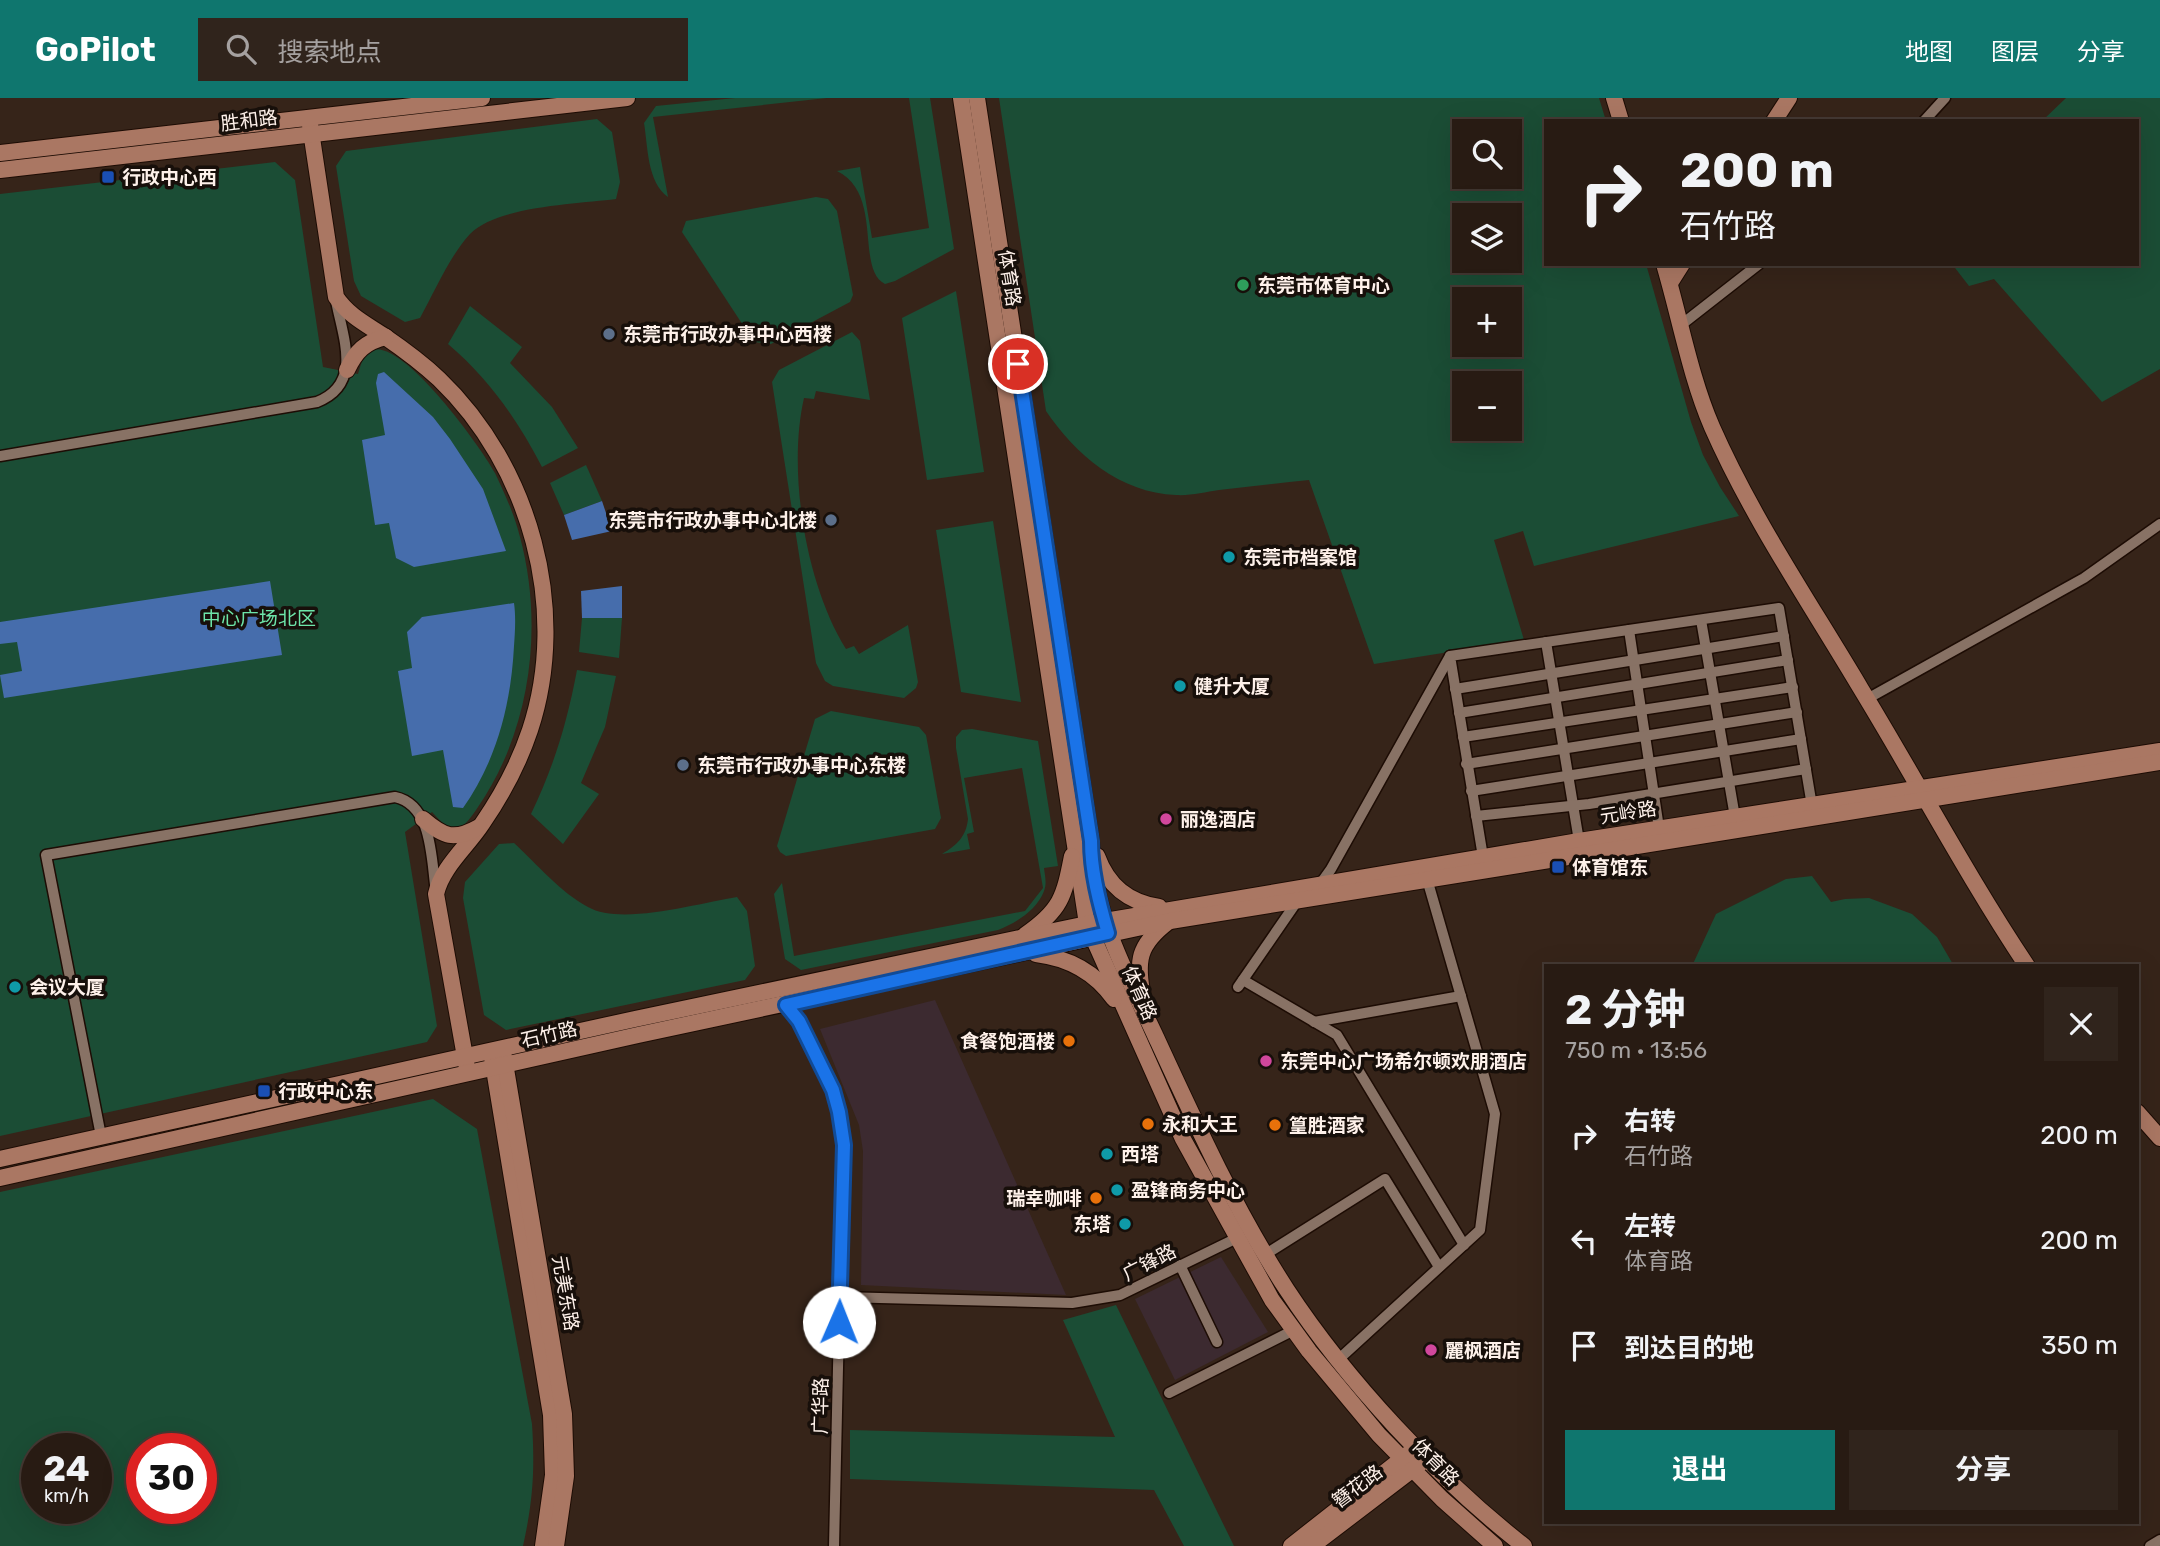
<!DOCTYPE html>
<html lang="zh">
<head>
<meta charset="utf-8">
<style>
  body { margin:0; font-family:Rubik,"Noto Sans SC",sans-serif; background:#30241c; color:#f1f3f6; height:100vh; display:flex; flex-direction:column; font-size:26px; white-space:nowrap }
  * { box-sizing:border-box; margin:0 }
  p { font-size:23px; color:#a5a1a0 }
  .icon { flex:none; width:38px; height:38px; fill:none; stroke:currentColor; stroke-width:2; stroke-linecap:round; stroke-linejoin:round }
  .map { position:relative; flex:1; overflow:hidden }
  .details { position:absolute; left:1544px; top:866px; width:595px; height:560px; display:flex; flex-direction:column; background:#281b13; border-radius:0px; box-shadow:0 7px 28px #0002,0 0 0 2px #443933 }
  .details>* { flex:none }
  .banner { position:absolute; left:1544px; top:21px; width:595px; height:147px; border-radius:0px; box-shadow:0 7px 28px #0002,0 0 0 2px #443933; background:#281b13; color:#f1f3f6; overflow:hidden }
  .controls { position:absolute; left:1452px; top:21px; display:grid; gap:14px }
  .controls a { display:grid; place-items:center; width:70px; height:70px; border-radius:0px; background:#281b13; box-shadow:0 7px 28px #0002,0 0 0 2px #443933; font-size:35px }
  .speed { position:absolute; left:21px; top:1335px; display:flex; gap:14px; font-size:35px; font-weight:700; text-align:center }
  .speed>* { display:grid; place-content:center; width:91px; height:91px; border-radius:50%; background:#281b13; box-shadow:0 7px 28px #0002,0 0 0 2px #443933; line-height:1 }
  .speed small { font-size:18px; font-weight:400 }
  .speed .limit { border:10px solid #d22; background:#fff; color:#111 }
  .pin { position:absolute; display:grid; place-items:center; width:60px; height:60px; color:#fff; margin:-30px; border:4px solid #fff; border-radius:50%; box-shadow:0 2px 7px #0007 }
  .me { position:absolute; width:77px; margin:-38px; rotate:1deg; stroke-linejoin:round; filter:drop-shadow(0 0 5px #0008) }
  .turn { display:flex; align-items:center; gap:24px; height:147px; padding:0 21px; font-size:32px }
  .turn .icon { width:91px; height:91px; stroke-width:2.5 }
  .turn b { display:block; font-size:49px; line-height:60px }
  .round { display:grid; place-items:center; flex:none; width:74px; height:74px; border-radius:0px; background:#30241c }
  .head { display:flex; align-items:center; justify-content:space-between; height:119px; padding:0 21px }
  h1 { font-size:42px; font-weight:700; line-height:52px }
  .cta { display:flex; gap:14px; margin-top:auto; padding:14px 21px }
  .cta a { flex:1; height:80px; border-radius:0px; background:#0f766e; color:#fff; font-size:28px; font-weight:700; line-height:80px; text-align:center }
  .cta a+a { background:#30241c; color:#f1f3f6 }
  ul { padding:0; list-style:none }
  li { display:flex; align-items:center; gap:21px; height:105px; padding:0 21px }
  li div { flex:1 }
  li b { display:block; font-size:26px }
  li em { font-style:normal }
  header { display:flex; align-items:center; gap:42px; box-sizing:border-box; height:98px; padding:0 35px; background:#0f766e; color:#fff }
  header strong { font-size:33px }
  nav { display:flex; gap:38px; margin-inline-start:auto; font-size:24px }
  .search { width:490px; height:63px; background:#30241c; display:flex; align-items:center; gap:18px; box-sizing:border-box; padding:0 24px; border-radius:0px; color:#a5a1a0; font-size:26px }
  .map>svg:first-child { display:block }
  .commercial { fill:#3c2a30 }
  .green { fill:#1b4d35; fill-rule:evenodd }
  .water { fill:#466dac }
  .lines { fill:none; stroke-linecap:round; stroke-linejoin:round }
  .street-casing { stroke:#1d0c04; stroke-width:13 }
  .secondary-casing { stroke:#1d0c04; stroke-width:18 }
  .street { stroke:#887265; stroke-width:10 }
  .secondary { stroke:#aa7763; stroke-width:16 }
  .route-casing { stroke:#114b97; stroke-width:18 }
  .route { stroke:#1a73e8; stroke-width:12 }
  .transit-dot { fill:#1a4fb4; stroke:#170f0a; stroke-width:2.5 }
  .leisure-dot { fill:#2e9e5b; stroke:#170f0a; stroke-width:2.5 }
  .service-dot { fill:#5c6f8a; stroke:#170f0a; stroke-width:2.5 }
  .culture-dot { fill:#0f9aa8; stroke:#170f0a; stroke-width:2.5 }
  .hotel-dot { fill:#d1479c; stroke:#170f0a; stroke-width:2.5 }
  .food-dot { fill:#e8710a; stroke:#170f0a; stroke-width:2.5 }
  .labels { text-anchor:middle; stroke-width:7; stroke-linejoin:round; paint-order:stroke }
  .street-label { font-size:19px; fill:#fef1ea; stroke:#170f0a }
  .poi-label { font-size:19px; font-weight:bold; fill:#fef1ea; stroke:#170f0a; text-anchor:start }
  .park-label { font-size:19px; fill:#6de5a9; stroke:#170f0a }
</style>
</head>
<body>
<header>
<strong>GoPilot</strong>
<div class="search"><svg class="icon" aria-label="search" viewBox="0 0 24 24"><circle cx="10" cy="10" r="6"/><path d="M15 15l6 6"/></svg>搜索地点</div>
<nav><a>地图</a><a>图层</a><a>分享</a></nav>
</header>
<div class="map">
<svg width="2160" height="1448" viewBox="0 0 2160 1448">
  <rect width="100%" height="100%" fill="#362419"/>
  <g class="commercial">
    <polygon points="935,902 1066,1197 861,1187 863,1053 859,1027 820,931"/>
    <polygon points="1221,1159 1268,1234 1175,1282 1135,1201"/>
  </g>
  <g class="green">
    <path d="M 735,0 L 827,0 L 653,19 L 668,99 C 647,84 648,49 644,25 L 656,8 Z"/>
    <path d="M 909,0 L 930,0 L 954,151 L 895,183 L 885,186 C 855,171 884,96 837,73 L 860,69 L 872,140 L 929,130 Z"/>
    <path d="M 999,0 L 1599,0 L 1606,23 L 1545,23 L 1545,166 L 1646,166 L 1691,324 L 1703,357 L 1720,389 L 1739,418 L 1534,468 L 1523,433 L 1494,442 L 1524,542 L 1374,566 L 1309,382 C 1279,385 1249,389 1219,392 C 1205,394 1190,398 1176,397 C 1120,395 1075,356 1046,313 ZM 1465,33 L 1510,33 L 1510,79 L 1465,79 ZM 1465,117 L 1510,117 L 1510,163 L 1465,163 ZM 1465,201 L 1510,201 L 1510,247 L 1465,247 ZM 1465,285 L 1510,285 L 1510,331 L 1465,331 Z"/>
    <polygon points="2066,0 2160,0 2160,271 2102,304 1994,181 1969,188 1952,166 2137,166 2137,23 2042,23"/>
    <path d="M 597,21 L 612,34 L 620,84 L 616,101 C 577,106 497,108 470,136 C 449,159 435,193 420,220 L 405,224 L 361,198 L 354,183 L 336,68 L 346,53 Z"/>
    <path d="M 275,64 L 295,82 L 323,269 L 358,276 C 360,270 362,261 366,256 C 393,225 484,353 495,375 C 504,394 515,418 520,439 C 544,528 531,632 478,709 C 461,735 453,738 432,714 L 405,734 L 437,928 L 427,944 L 0,1038 L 0,96 Z"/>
    <polygon points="816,99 828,101 837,113 853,197 850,204 771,246 754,244 682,134 686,123"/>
    <polygon points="956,193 984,374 927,382 902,220"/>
    <path d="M 470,208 L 522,249 L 510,265 L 552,309 L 578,350 L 542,369 C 517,321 489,281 448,246 Z"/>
    <path d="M 852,234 L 860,243 L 870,302 L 816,293 L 814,301 L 804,300 C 787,374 806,487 846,551 L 854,548 L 859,556 L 908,527 L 918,584 L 916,590 L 904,600 L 833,588 L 825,583 L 816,565 L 772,284 L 779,272 Z"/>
    <polygon points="586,367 602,403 564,417 550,385"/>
    <polygon points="993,423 1021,604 961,594 936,432"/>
    <polygon points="582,520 622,520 619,560 579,554"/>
    <path d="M 577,572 L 616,578 L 605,629 L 581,685 L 599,696 L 563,746 L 531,716 C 554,668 567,625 577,572 Z"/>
    <polygon points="831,613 919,629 926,637 941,720 935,731 786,758 780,754 777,748 815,621"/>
    <path d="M 972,631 L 1038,643 L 1058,768 L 1044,770 C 1045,778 1047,786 1044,793 C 1037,812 1016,825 998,832 L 801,872 L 785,861 L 774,796 L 782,785 L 794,858 L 1025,813 L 1043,790 L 1022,670 L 964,680 L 974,734 L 967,736 L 970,751 L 942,756 C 957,747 966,739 968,721 L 956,650 L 956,639 L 962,632 Z"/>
    <path d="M 514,745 C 537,766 560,794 588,809 C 621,828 699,805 737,799 L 747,813 L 755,868 L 745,882 L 506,932 L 484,917 L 463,800 L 465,784 L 499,746 Z"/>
    <polygon points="1812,778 1831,804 1845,801 1869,800 1912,816 1937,839 1954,868 1692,868 1716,816 1786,781"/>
    <path d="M 433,1001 L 477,1031 L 532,1326 C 535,1372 533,1403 523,1448 L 0,1448 L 0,1094 ZM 37,1351 L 96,1351 L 96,1410 L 37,1410 ZM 142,1351 L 201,1351 L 201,1410 L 142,1410 Z"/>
    <polygon points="1116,1207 1234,1448 1184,1448 1154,1392 850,1381 850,1332 1115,1339 1063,1222"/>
  </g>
  <g class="water">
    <polygon points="384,274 433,319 450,341 483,391 506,453 414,469 396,460 389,425 375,427 362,342 385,337 376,285 378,276"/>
    <polygon points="602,403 612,433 572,442 564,417"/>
    <polygon points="270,483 282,557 4,600 0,577 22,573 17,544 0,546 0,524"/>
    <polygon points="622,488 622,520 582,520 581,493"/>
    <path d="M 514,505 C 516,519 515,534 514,548 C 511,606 497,662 463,710 L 453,709 L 443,652 L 412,658 L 398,573 L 412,570 L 407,534 L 422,519 Z"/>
  </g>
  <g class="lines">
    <defs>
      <g id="street">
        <polyline points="1924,23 1945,0"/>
        <polyline points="1681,227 1759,166"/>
        <path d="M 0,358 L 317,304 C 363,286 343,240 336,203"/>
        <polyline points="1701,522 1735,719"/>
        <polyline points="1629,532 1659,730"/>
        <polyline points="1546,544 1579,743"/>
        <polyline points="1455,591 1784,538"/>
        <polyline points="1867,601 2084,480 2160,426"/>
        <polyline points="1459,615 1788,562"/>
        <polyline points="1463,639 1793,589"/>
        <polyline points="1466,666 1797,614"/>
        <polyline points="1471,693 1801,641"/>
        <polyline points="1476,718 1589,706 1806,671"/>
        <polyline points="1483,759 1450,558 1779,510 1812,708"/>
        <polyline points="1321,785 1331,771 1450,558"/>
        <polyline points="1243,882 1337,937 1464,1147"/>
        <polyline points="1238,889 1298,802"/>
        <polyline points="784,903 799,923 833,992 843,1047 834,1448"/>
        <polyline points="1314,924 1461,898"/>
        <path d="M 101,1038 L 46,757 L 395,699 C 433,707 431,762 436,794"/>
        <polyline points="1266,1156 1385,1081 1439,1169"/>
        <polyline points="1180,1167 1217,1244"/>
        <polyline points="840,1199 1072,1205 1120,1197 1237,1140"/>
        <polyline points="1339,1261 1480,1132 1495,1016 1427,781"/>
        <polyline points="1169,1295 1294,1232"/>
        <polyline points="2150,1448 2160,1442"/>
      </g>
      <g id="secondary">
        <polyline points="961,0 1087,826 1183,1041 1272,1202 1309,1253 1379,1337 1442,1401 1495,1448"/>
        <path d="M 977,0 L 1091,743 C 1092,814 1126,875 1155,937 C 1195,1024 1235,1112 1287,1192 C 1346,1282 1439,1382 1524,1448"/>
        <polyline points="1614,0 1621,23"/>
        <path d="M 309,20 L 336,199 C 349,218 366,226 384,238 C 403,251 422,265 439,281 C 530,368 570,511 530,632 C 519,665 502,697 482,726 C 467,749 442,769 436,796 L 467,970"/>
        <polyline points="1774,23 1789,0"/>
        <polyline points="0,55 482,0"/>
        <polyline points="0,72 627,0"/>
        <path d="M 1664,166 C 1680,220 1690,278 1712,329 C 1752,420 1810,505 1861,591 C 1917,683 1967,778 2027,868"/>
        <polyline points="1670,185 1682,166"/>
        <path d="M 347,272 C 356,253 365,244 386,239"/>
        <path d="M 423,721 C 444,739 454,743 479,729"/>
        <path d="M 1097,758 C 1108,788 1128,804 1159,809"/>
        <path d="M 1025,837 C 1061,812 1064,799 1072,758"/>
        <path d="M 1036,856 C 1069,860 1095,874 1114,901"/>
        <path d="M 1143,899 C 1136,863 1138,847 1168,824"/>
        <polyline points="492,959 551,1317 553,1377 543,1448"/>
        <polyline points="504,959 564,1316 566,1378 556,1448"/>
        <polyline points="2137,1014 2160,1040"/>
        <polyline points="0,1061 635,921 1087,826 1579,743 2160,653"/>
        <polyline points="0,1080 638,937 1170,823 2160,664"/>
        <polyline points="1291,1448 1408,1356"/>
        <polyline points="1312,1448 1421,1365"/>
      </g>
    </defs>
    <use href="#street" class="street-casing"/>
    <use href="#secondary" class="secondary-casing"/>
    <use href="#street" class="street"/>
    <use href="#secondary" class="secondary"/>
  </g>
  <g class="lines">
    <defs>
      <path id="route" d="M 839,1224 L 844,1047 L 839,1014 L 833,992 L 799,923 L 786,907 L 1108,835 C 1099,805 1091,774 1091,743 L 1018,266"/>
    </defs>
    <use href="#route" class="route-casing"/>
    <use href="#route" class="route"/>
  </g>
  <g class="transit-dot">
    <rect x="101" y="72" width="14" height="14" rx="3.5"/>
    <rect x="1551" y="762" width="14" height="14" rx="3.5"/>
    <rect x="257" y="986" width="14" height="14" rx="3.5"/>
  </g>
  <circle class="leisure-dot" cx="1243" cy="187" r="7"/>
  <g class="service-dot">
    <circle cx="609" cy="236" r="7"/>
    <circle cx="831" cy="422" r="7"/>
    <circle cx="683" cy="667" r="7"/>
  </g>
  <g class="culture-dot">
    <circle cx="1229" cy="459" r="7"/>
    <circle cx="1180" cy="588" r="7"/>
    <circle cx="15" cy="889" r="7"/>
    <circle cx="1107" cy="1056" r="7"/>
    <circle cx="1117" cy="1092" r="7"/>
    <circle cx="1125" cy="1126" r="7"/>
  </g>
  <g class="hotel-dot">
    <circle cx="1166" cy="721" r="7"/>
    <circle cx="1266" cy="963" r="7"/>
    <circle cx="1431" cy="1252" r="7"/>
  </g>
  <g class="food-dot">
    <circle cx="1069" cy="943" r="7"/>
    <circle cx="1148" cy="1026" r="7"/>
    <circle cx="1275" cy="1027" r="7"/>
    <circle cx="1096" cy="1100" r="7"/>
  </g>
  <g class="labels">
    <g class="street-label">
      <text transform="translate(249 22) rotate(-7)" y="7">胜和路</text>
      <text transform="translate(1010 180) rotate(81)" y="7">体育路</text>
      <text transform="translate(1628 714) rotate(-9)" y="7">元岭路</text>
      <text transform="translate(1140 895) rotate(66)" y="7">体育路</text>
      <text transform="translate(549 936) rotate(-13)" y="7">石竹路</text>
      <text transform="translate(1149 1164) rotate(-27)" y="7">广锋路</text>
      <text transform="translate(566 1195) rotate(80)" y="7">元美东路</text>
      <text transform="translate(820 1308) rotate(-89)" y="7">广华路</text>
      <text transform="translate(1436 1364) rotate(45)" y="7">体育路</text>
      <text transform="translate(1357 1388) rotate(-37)" y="7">簪花路</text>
    </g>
    <g class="poi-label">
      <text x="122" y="86">行政中心西</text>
      <text x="1257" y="194">东莞市体育中心</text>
      <text x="623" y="243">东莞市行政办事中心西楼</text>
      <text x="817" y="429" text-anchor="end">东莞市行政办事中心北楼</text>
      <text x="1243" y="466">东莞市档案馆</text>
      <text x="1194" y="595">健升大厦</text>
      <text x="697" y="674">东莞市行政办事中心东楼</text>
      <text x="1180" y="728">丽逸酒店</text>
      <text x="1572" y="776">体育馆东</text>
      <text x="29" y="896">会议大厦</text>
      <text x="1055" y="950" text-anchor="end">食餐饱酒楼</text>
      <text x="1280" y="970">东莞中心广场希尔顿欢朋酒店</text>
      <text x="278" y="1000">行政中心东</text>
      <text x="1162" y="1033">永和大王</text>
      <text x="1289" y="1034">篁胜酒家</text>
      <text x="1121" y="1063">西塔</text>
      <text x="1131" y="1099">盈锋商务中心</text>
      <text x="1082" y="1107" text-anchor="end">瑞幸咖啡</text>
      <text x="1111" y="1133" text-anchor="end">东塔</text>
      <text x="1445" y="1259">麗枫酒店</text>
    </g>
    <g class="park-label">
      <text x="259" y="527">中心广场北区</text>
    </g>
  </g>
</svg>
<div class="controls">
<a><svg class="icon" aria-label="search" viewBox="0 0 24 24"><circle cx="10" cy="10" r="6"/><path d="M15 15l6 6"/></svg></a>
<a><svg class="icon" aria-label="layers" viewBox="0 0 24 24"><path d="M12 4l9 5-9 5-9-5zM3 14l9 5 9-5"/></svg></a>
<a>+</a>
<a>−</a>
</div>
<div class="speed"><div>24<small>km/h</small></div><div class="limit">30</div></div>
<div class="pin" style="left:1018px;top:266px;background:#d93025"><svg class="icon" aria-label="arrive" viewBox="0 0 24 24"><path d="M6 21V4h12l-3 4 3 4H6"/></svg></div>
<svg class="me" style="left:839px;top:1224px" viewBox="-20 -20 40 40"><circle r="19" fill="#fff"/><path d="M0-13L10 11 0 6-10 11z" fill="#1a73e8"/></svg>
<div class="banner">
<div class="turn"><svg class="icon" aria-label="right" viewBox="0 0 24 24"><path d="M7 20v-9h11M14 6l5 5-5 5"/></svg><div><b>200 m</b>石竹路</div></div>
</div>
<section class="details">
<div class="head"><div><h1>2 分钟</h1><p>750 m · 13:56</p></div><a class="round"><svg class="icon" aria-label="close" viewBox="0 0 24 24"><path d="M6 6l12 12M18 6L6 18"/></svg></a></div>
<ul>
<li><svg class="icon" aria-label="right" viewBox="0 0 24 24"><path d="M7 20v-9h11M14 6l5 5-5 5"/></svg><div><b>右转</b><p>石竹路</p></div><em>200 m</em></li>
<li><svg class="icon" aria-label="left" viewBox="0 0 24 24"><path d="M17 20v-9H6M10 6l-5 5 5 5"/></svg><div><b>左转</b><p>体育路</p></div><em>200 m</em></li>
<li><svg class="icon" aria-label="arrive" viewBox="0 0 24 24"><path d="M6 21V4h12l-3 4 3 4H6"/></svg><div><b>到达目的地</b></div><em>350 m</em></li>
</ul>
<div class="cta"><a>退出</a><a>分享</a></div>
</section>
</div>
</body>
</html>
